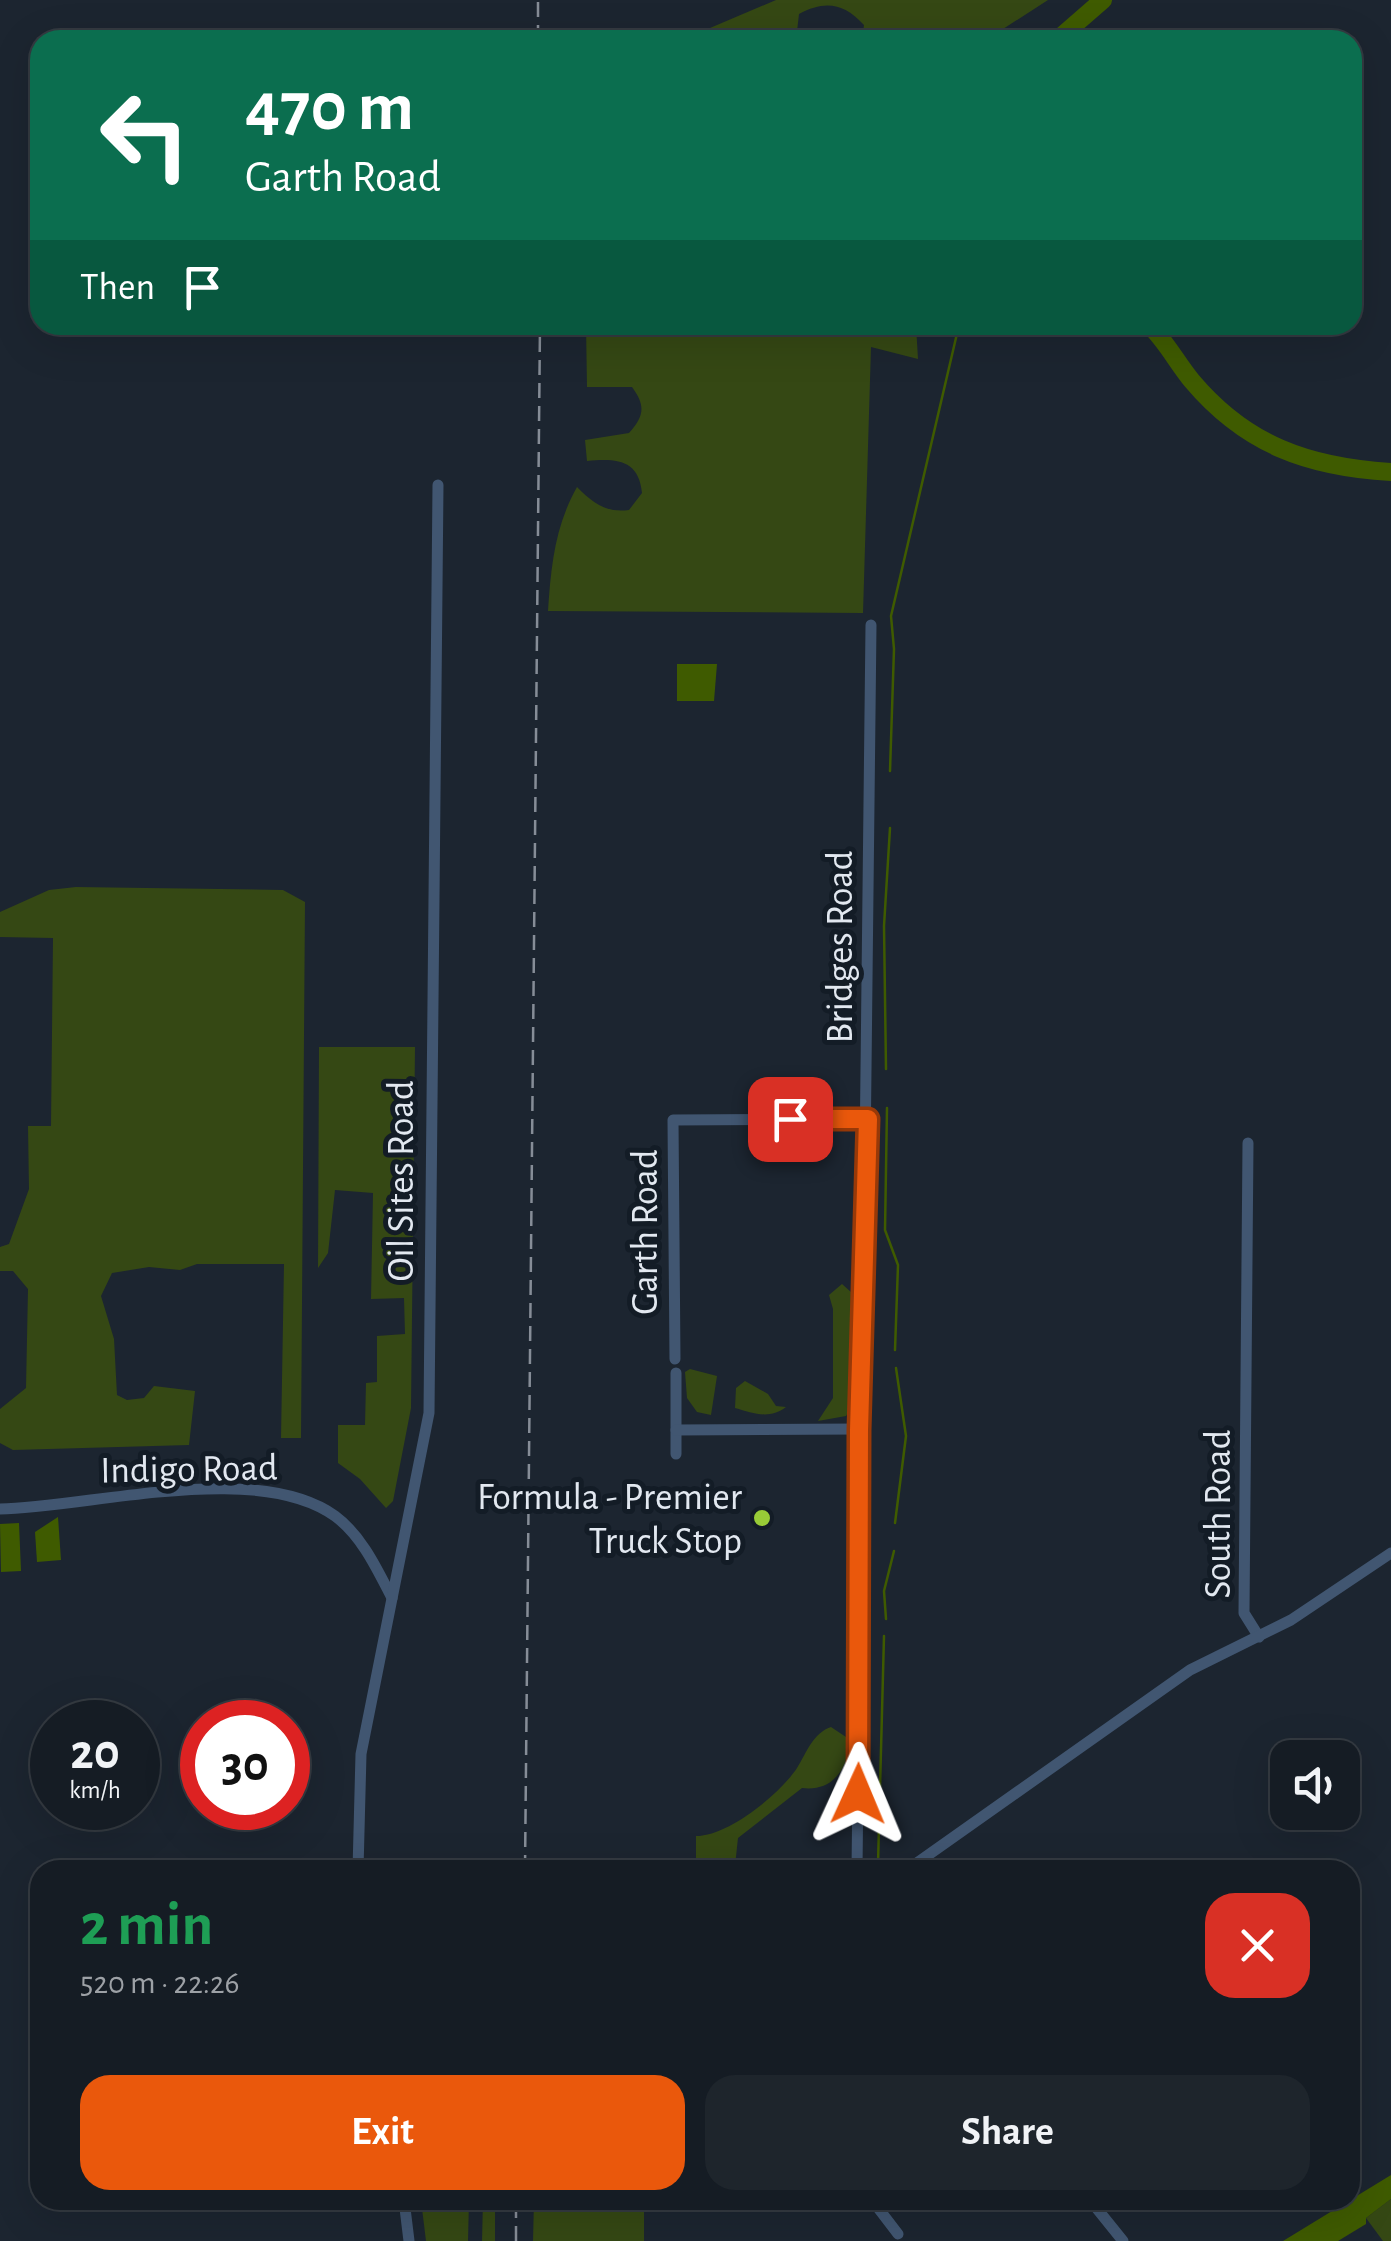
<!DOCTYPE html>
<html lang="en">
<head>
<meta charset="utf-8">
<style>
  body { margin:0; font-family:"Alegreya Sans",sans-serif; background:#1e252c; color:#f1f3f6; height:100vh; display:flex; flex-direction:column; font-size:38px; white-space:nowrap }
  * { box-sizing:border-box; margin:0 }
  p { font-size:32px; color:#9da1a6 }
  .icon { flex:none; width:55px; height:55px; fill:none; stroke:currentColor; stroke-width:2; stroke-linecap:round; stroke-linejoin:round }
  .map { position:relative; flex:1; overflow:hidden }
  .details { position:absolute; left:30px; top:1860px; width:1330px; height:350px; display:flex; flex-direction:column; background:#151c24; border-radius:30px; box-shadow:0 10px 40px #0002,0 0 0 2px #343a41 }
  .details>* { flex:none }
  .guide { position:absolute; left:30px; top:30px; width:1332px; height:305px; border-radius:30px; box-shadow:0 10px 40px #0002,0 0 0 2px #343a41; background:#0b6e4f; color:#fff; overflow:hidden }
  .buttons { position:absolute; left:1270px; top:1740px; display:grid; gap:20px }
  .buttons a { display:grid; place-items:center; width:90px; height:90px; border-radius:20px; background:#151c24; box-shadow:0 10px 40px #0002,0 0 0 2px #343a41; font-size:50px }
  .speed { position:absolute; left:30px; top:1700px; display:flex; gap:20px; font-size:50px; font-weight:700; text-align:center }
  .speed>* { display:grid; place-content:center; width:130px; height:130px; border-radius:50%; background:#151c24; box-shadow:0 10px 40px #0002,0 0 0 2px #343a41; line-height:1 }
  .speed small { font-size:25px; font-weight:400 }
  .speed .limit { border:15px solid #d22; background:#fff; color:#111 }
  .pin { position:absolute; display:grid; place-items:center; width:85px; height:85px; color:#fff; margin:-42px; border-radius:20px; box-shadow:0 5px 15px #0006 }
  .me { position:absolute; width:110px; margin:-55px; rotate:1deg; stroke-linejoin:round; filter:drop-shadow(0 0 8px #0008) }
  .turn { display:flex; align-items:center; gap:35px; height:210px; padding:0 50px; font-size:45px }
  .turn .icon { width:130px; height:130px; stroke-width:2.5 }
  .turn b { display:block; font-size:70px; line-height:85px }
  .then { display:flex; align-items:center; height:95px; padding:0 50px; background:#0003; gap:20px; font-size:38px }
  .round { display:grid; place-items:center; flex:none; width:105px; height:105px; border-radius:30px; background:#1e252c }
  .overview { display:flex; align-items:center; justify-content:space-between; height:170px; padding:0 50px }
  h1 { font-size:60px; font-weight:700; line-height:75px; color:#1e9e55 }
  .button { display:flex; gap:20px; margin-top:auto; padding:20px 50px }
  .button a { flex:1; height:115px; border-radius:30px; background:#ea580c; color:#fff; font-size:40px; font-weight:700; line-height:115px; text-align:center }
  .button a+a { background:#1e252c; color:#f1f3f6 }
  .map>svg:first-child { display:block }
  .green { fill:#354814 }
  .water { fill:#3f5b00 }
  .lines { fill:none; stroke-linecap:round; stroke-linejoin:round }
  .stream { stroke:#3f5b00; stroke-width:2.5 }
  .river { stroke:#3f5b00; stroke-width:18 }
  .minor { stroke:#415671; stroke-width:11 }
  .rail { stroke:#868d97; stroke-width:2.5; stroke-dasharray:15 8; stroke-linecap:butt }
  .route-casing { stroke:#983908; stroke-width:25 }
  .route { stroke:#ea580c; stroke-width:18 }
  .poi-dot { fill:#98cb37; stroke:#131c26; stroke-width:4 }
  .labels { text-anchor:middle; stroke-width:10; stroke-linejoin:round; paint-order:stroke }
  .street-label { font-size:38px; fill:#e2e8f0; stroke:#131c26 }
  .poi-label { font-size:38px; fill:#e2e8f0; stroke:#131c26; text-anchor:end }
</style>
</head>
<body>
<div class="map">
<svg width="1391" height="2241" viewBox="0 0 1391 2241">
  <rect width="100%" height="100%" fill="#1c2530"/>
  <g class="green">
    <path d="M 776,0 L 1048,0 L 986,40 L 862,40 L 864,25 C 844,3 825,0 799,14 L 796,40 L 714,40 L 710,28 Z"/>
    <path d="M 586,325 L 916,325 L 918,359 L 871,347 L 863,613 L 548,611 C 551,566 555,526 577,487 C 593,503 606,513 629,510 L 642,493 C 639,460 617,458 587,461 L 585,440 L 629,433 C 644,416 646,406 632,387 L 587,387 Z"/>
    <polygon points="76,887 283,890 305,902 301,1438 281,1438 284,1264 197,1264 180,1270 149,1267 112,1273 101,1296 114,1339 117,1395 127,1400 144,1398 154,1386 195,1391 189,1445 13,1450 0,1443 0,1409 26,1388 28,1289 13,1271 0,1271 0,1247 9,1244 29,1189 28,1126 51,1126 53,938 0,937 0,912 49,890"/>
    <polygon points="319,1047 415,1047 411,1408 393,1501 386,1508 360,1479 338,1463 338,1425 365,1425 366,1383 377,1382 377,1336 405,1334 404,1298 371,1299 373,1193 335,1190 328,1253 318,1268"/>
    <polygon points="842,1284 852,1293 854,1402 846,1416 818,1421 833,1398 833,1309 829,1295"/>
    <polygon points="690,1369 717,1376 711,1415 697,1412 687,1398 685,1372"/>
    <path d="M 745,1381 L 768,1394 L 776,1406 L 786,1407 C 769,1420 753,1413 735,1408 L 736,1388 Z"/>
    <path d="M 831,1727 L 849,1739 C 849,1768 833,1792 802,1788 L 738,1838 L 735,1866 L 663,1870 L 696,1858 L 696,1836 C 728,1836 779,1795 797,1768 C 807,1752 813,1733 831,1727 Z"/>
    <polygon points="1391,2199 1391,2241 1383,2241 1366,2218"/>
    <polygon points="421,2200 469,2200 468,2241 426,2241"/>
    <polygon points="483,2200 505,2200 505,2204 495,2205 495,2241 482,2241"/>
    <polygon points="534,2200 644,2200 644,2241 533,2241"/>
  </g>
  <g class="water">
    <polygon points="677,664 717,664 714,701 677,701"/>
    <polygon points="58,1517 61,1560 37,1562 35,1532"/>
    <polygon points="19,1523 21,1571 1,1572 0,1524"/>
    <polygon points="1391,2175 1391,2199 1366,2218 1366,2224 1338,2241 1283,2241"/>
  </g>
  <g class="lines">
    <g class="stream">
      <polyline points="890,771 894,649 891,616 959,325"/>
      <polyline points="886,1069 884,926 890,828"/>
      <polyline points="887,1108 885,1230 898,1265 895,1350"/>
      <polyline points="895,1523 906,1436 896,1368"/>
      <polyline points="886,1619 884,1591 894,1551"/>
      <polyline points="878,1864 884,1636"/>
    </g>
    <g class="river">
      <polyline points="1057,40 1103,0"/>
      <path d="M 1149,325 C 1166,341 1177,363 1192,381 C 1246,445 1308,467 1391,472"/>
    </g>
    <g class="minor">
      <polyline points="1248,1143 1244,1613 1259,1637"/>
      <polyline points="675,1359 673,1120 868,1119"/>
      <polyline points="676,1373 676,1454"/>
      <polyline points="676,1430 859,1429"/>
      <path d="M 0,1509 C 92,1507 257,1460 335,1516 C 362,1536 377,1569 392,1598"/>
      <polyline points="357,1866 391,1870"/>
      <polyline points="358,1870 361,1754 429,1413 438,485"/>
      <polyline points="857,1870 871,625"/>
      <polyline points="907,1870 1190,1670 1291,1620 1391,1553"/>
      <polyline points="404,2200 409,2241"/>
      <polyline points="872,2200 898,2234"/>
      <polyline points="1090,2200 1123,2241"/>
    </g>
    <g class="rail">
      <polyline points="538,40 538,0"/>
      <polyline points="525,1870 540,325"/>
      <polyline points="516,2241 516,2200"/>
    </g>
  </g>
  <g class="lines">
    <defs>
      <polyline id="route" points="790,1119 868,1119 859,1430 858,1794"/>
    </defs>
    <use href="#route" class="route-casing"/>
    <use href="#route" class="route"/>
  </g>
  <circle class="poi-dot" cx="762" cy="1518" r="10"/>
  <g class="labels">
    <g class="street-label">
      <text transform="translate(839 947) rotate(-90)" y="13">Bridges Road</text>
      <text transform="translate(400 1181) rotate(-90)" y="13">Oil Sites Road</text>
      <text transform="translate(644 1232) rotate(-90)" y="13">Garth Road</text>
      <text transform="translate(189 1468) rotate(-1)" y="13">Indigo Road</text>
      <text transform="translate(1217 1514) rotate(-90)" y="13">South Road</text>
    </g>
    <g class="poi-label">
      <text x="742" y="1509">Formula - Premier<tspan x="742" dy="44">Truck Stop</tspan></text>
    </g>
  </g>
</svg>
<div class="buttons">
<a><svg class="icon" aria-label="sound" viewBox="0 0 24 24"><path d="M4 9h4l5-4v14l-5-4H4zM17 9q2 3 0 6"/></svg></a>
</div>
<div class="speed"><div>20<small>km/h</small></div><div class="limit">30</div></div>
<div class="pin" style="left:790px;top:1119px;background:#d93025"><svg class="icon" aria-label="arrive" viewBox="0 0 24 24"><path d="M6 21V4h12l-3 4 3 4H6"/></svg></div>
<svg class="me" style="left:858px;top:1794px" viewBox="-20 -20 40 40"><path d="M0-17L14 15 0 8-14 15z" fill="#ea580c" stroke="#fff" stroke-width="4"/></svg>
<div class="guide">
<div class="turn"><svg class="icon" aria-label="left" viewBox="0 0 24 24"><path d="M17 20v-9H6M10 6l-5 5 5 5"/></svg><div><b>470 m</b>Garth Road</div></div>
<div class="then">Then<svg class="icon" aria-label="arrive" viewBox="0 0 24 24"><path d="M6 21V4h12l-3 4 3 4H6"/></svg></div>
</div>
<section class="details">
<div class="overview"><div><h1>2 min</h1><p>520 m · 22:26</p></div><a class="round" style="background:#d93025;color:#fff"><svg class="icon" aria-label="close" viewBox="0 0 24 24"><path d="M6 6l12 12M18 6L6 18"/></svg></a></div>
<div class="button"><a>Exit</a><a>Share</a></div>
</section>
</div>
</body>
</html>
